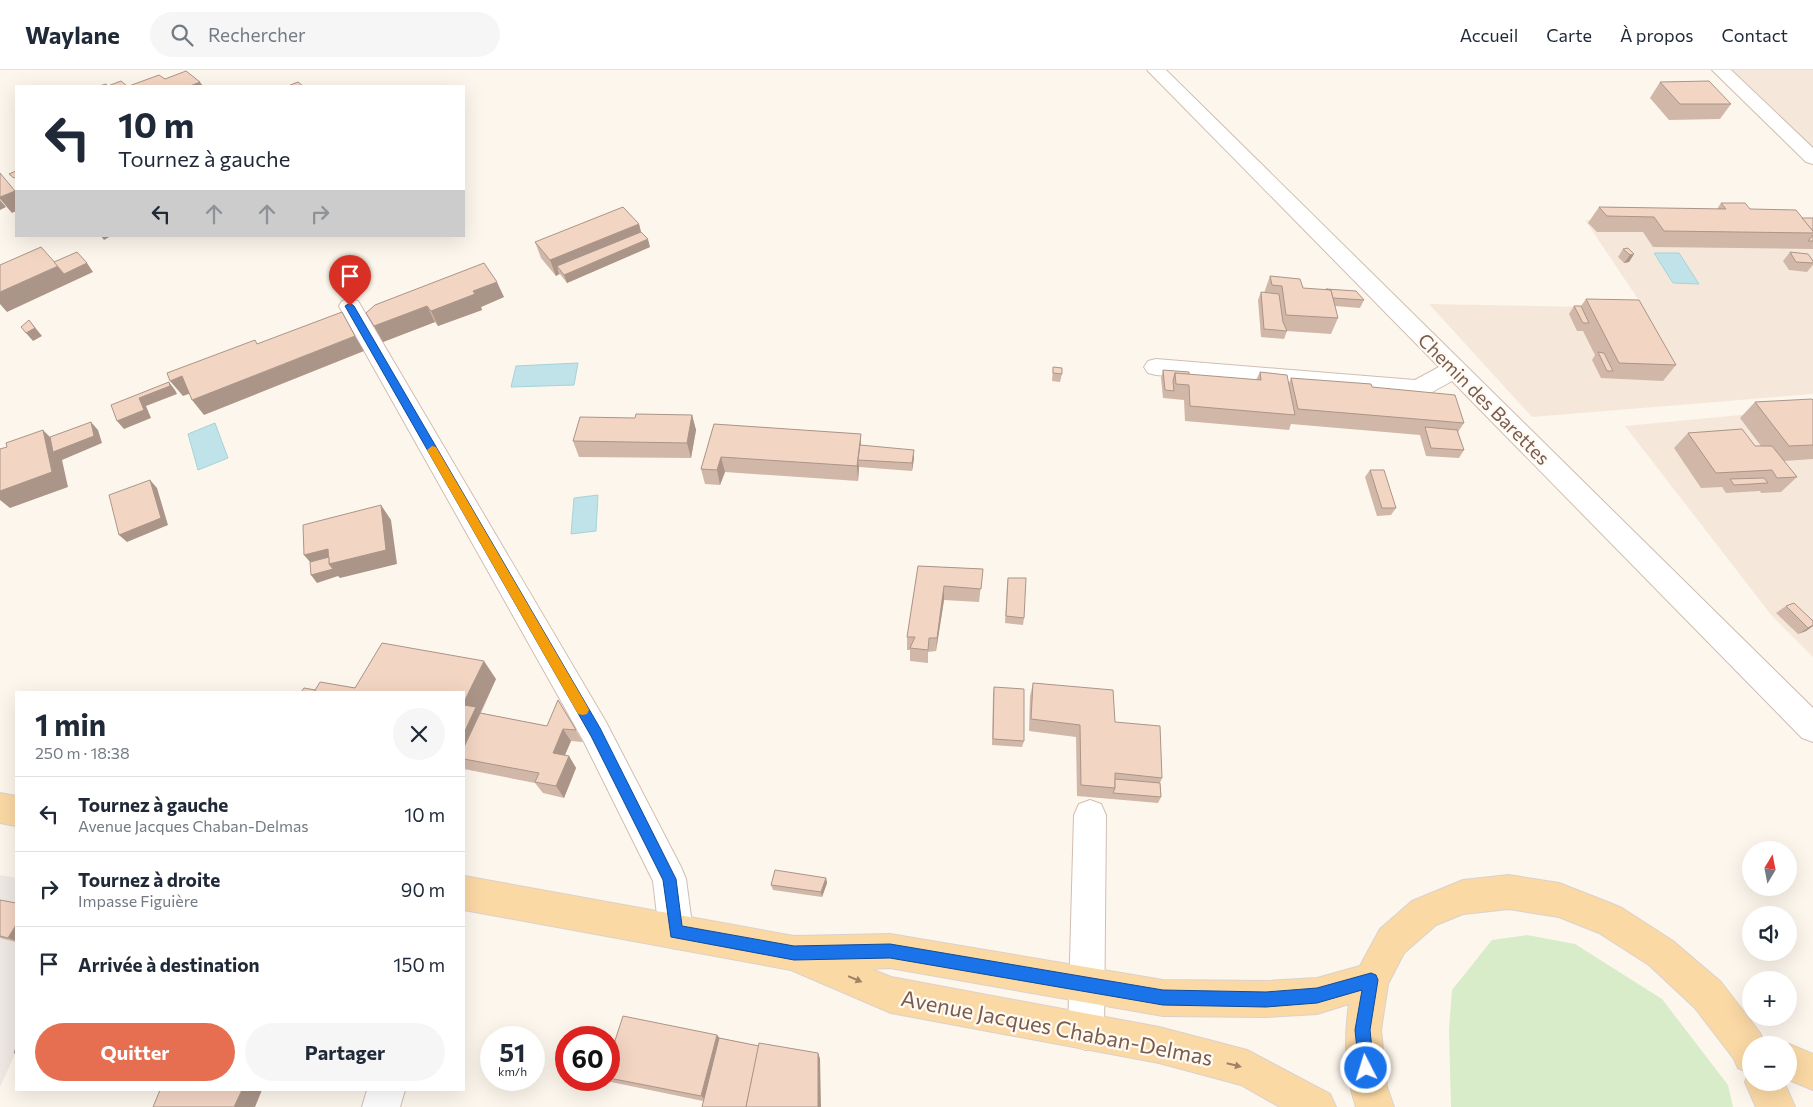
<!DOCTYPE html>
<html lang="fr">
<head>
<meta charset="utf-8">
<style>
  body { margin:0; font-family:Commissioner,sans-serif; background:#f6f6f7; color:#1f2937; height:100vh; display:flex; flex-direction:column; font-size:19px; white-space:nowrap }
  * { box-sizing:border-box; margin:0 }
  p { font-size:16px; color:#747a83 }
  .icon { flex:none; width:28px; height:28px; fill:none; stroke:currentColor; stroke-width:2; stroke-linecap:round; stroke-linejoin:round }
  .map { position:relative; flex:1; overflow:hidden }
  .side { position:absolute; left:15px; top:621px; width:450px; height:400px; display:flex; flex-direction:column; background:#fff; border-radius:0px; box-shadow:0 5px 20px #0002 }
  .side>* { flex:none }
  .top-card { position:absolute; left:15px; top:15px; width:450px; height:152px; border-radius:0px; box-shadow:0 5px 20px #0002; background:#fff; color:#1f2937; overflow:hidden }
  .needle { width:32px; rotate:10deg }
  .tools { position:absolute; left:1742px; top:771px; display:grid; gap:10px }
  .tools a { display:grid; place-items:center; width:55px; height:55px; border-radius:50%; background:#fff; box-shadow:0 5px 20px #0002; font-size:25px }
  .speed { position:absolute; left:480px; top:956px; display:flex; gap:10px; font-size:25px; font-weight:700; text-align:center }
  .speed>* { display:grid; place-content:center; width:65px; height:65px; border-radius:50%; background:#fff; box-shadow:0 5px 20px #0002; line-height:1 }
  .speed small { font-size:12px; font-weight:400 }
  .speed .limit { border:8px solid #d22; background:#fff; color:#111 }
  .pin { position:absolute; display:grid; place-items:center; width:42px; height:42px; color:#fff; margin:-51px -21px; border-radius:50% 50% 50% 0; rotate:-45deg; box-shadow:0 0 5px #0007 }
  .pin .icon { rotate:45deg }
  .me { position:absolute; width:55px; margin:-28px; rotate:355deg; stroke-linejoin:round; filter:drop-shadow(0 0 4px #0008) }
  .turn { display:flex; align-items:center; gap:18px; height:105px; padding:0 20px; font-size:22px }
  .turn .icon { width:65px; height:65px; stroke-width:2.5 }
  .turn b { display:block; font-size:35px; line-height:42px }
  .lanes { display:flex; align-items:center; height:48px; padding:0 20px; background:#0003; justify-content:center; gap:25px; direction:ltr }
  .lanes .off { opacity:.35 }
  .round { display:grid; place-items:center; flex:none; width:52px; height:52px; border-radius:26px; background:#f6f6f7 }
  .overview { display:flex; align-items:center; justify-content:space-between; height:85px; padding:0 20px }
  h1 { font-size:30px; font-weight:700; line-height:38px }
  .primary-button { display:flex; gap:10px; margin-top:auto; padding:10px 20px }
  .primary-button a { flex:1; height:58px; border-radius:30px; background:#e76f51; color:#fff; font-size:20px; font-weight:700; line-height:58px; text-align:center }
  .primary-button a+a { background:#f6f6f7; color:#1f2937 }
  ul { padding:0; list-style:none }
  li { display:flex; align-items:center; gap:15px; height:75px; padding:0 20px; border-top:1px solid #e0e1e3 }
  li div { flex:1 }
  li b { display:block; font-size:19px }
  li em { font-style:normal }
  header { display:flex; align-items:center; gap:30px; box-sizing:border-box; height:70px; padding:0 25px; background:#fff; border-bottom:1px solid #e0e1e3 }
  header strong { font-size:24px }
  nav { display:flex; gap:28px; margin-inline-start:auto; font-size:18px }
  .search { width:350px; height:45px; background:#f6f6f7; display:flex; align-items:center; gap:12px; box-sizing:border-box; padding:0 18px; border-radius:28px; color:#747a83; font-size:19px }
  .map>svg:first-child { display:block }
  .residential { fill:#f5e8da }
  .industrial { fill:#efe9e4 }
  .green { fill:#d8ecc9 }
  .water { fill:#bfe3e8; stroke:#a5d3da }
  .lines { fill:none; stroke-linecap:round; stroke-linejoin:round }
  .minor-casing { stroke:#d1beb0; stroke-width:2 }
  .major-casing { stroke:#dad1cd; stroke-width:2 }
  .minor { fill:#fff; fill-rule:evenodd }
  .major { fill:#fbd9a5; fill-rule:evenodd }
  .wall { fill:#d1b7a8 }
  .shaded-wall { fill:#aa9588 }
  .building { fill:#f3d5c3; stroke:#aa9588 }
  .oneway { fill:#a18267 }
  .route { fill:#1a73e8; stroke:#114b97 }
  .slow { fill:#f59e0b }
  .labels { text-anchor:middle; stroke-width:4.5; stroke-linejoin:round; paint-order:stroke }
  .street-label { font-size:19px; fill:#7a5c4d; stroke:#fffaf3 }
  .near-street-label { font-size:22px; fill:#7a5c4d; stroke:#fffaf3 }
</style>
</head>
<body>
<header>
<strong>Waylane</strong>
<div class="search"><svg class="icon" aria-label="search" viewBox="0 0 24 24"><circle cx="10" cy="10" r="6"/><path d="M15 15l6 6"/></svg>Rechercher</div>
<nav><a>Accueil</a><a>Carte</a><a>À propos</a><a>Contact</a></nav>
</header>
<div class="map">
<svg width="1813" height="1037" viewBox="0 0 1813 1037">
  <rect width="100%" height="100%" fill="#fdf6ec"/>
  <g class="residential">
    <polygon points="1722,0 1813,0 1813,88"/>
    <polygon points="1813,148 1813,324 1532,347 1429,234 1644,238 1585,150"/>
    <polygon points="1813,338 1813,587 1772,546 1625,356"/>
  </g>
  <polygon class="industrial" points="0,805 16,808 16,982 0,1017"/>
  <polygon class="green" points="1527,865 1575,874 1662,929 1728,1015 1733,1037 1451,1037 1449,959 1452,920 1492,870"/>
  <g class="water">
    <polygon points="1654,183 1679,183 1699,214 1673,213"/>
    <polygon points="578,293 574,315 511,317 516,296"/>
    <polygon points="215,353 228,388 198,400 188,364"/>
    <polygon points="598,425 596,461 571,464 574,428"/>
  </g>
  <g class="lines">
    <defs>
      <g id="minor">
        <polygon points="1147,0 1166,0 1813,638 1813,672 1802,668 1452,311 1427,325 1419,327 1156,305 1148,303 1144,297 1148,291 1156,289 1415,310 1439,297"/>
        <polygon points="1712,0 1731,0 1813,78 1813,94 1806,92"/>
        <polygon points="350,229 358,231 361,236 606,652 681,797 686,809 693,862 688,874 676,879 664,874 659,862 653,811 584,672 339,236 342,231"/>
        <polygon points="1090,730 1101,734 1106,745 1104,962 1099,975 1086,980 1073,975 1068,962 1074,745 1079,734"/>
        <polygon points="367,1020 405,1020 400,1037 362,1037"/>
      </g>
      <g id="major">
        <polygon points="0,723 16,726 16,756 0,753"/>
        <path d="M 1509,805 L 1559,813 L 1610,833 L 1622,838 L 1673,871 L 1721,912 L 1760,963 L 1765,975 L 1751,975 L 1751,1012 L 1784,1012 L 1795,1037 L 1756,1037 L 1745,1012 L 1749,1003 L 1738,998 L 1734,989 L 1695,938 L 1649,895 L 1599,863 L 1559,847 L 1509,839 L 1463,844 L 1436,855 L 1404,883 L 1388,914 L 1381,960 L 1387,1017 L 1394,1037 L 1356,1037 C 1345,1004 1344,968 1349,934 L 1317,944 L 1266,947 L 1163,946 L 890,898 L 871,899 L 891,907 L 1159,957 L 1247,980 L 1330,1024 L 1336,1037 L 1280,1037 L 1241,1015 L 1159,993 L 891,943 L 791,900 L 464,840 L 464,806 L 794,866 L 890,864 L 1163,910 L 1266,911 L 1317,908 L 1360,896 L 1380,859 L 1412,831 L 1463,810 Z"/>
        <polygon points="1789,974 1813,984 1813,1020 1789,1010 1789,975 1786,975"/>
      </g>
    </defs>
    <use href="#minor" class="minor-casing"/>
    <use href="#major" class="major-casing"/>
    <use href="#minor" class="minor"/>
    <use href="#major" class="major"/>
  </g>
  <g class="wall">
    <polygon points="1660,12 1731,34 1720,49 1669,50 1650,28"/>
    <polygon points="1721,133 1750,139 1802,148 1813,148 1813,179 1653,177 1643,162 1597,162 1588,153 1599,137 1717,139"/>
    <polygon points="639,154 641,162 650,177 567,213 560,204 556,206 541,188 535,172"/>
    <polygon points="1623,179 1634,184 1629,192 1624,193 1618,187"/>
    <polygon points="1790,182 1813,191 1813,195 1807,202 1789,200 1783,191"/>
    <polygon points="1270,206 1303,218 1364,230 1360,238 1335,236 1338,248 1331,264 1287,261 1284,269 1261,267 1258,230 1261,222 1264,223"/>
    <polygon points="504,227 481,237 482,240 438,256 435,252 383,272 366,243"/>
    <polygon points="1586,229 1676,295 1663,311 1601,308 1592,290 1595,285 1583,261 1577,261 1569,244 1574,236 1581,236"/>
    <polygon points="1053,297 1062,304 1060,312 1052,311"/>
    <polygon points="1163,300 1189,305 1256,310 1260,302 1289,313 1291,308 1372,317 1464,353 1458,362 1464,380 1459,388 1426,386 1420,365 1291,354 1289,360 1185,351 1184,330 1163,328 1161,308"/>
    <polygon points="1813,330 1813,389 1784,391 1797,407 1781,422 1761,423 1760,421 1726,423 1722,417 1701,418 1674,378 1688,363 1755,376 1761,376 1740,348 1755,332"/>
    <polygon points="692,345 696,360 691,388 579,387 573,371 635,348"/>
    <polygon points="714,354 861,364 861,375 914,388 912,401 859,397 858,411 725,402 720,415 705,414 701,399"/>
    <polygon points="1370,400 1396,438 1391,445 1377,446 1365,407"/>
    <polygon points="918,496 983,499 979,532 944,530 936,581 928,582 928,593 910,591 910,580 907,580 907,567"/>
    <polygon points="1008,508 1024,548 1023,555 1005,553 1007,515"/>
    <polygon points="1786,536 1813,551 1813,556 1806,561 1798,564 1776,543"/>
    <polygon points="496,609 481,643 547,656 558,630 583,672 571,671 565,685 569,686 576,698 564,728 543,723 535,713 464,699 464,622 315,620"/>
    <polygon points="1033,613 1115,652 1162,708 1160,713 1161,727 1158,733 1077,726 1076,667 1029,661 1030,626"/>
    <polygon points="994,617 1024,671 1022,677 992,675 993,624"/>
    <polygon points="826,808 827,813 822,827 773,820 771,815"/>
    <polygon points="0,830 16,833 16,872 0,868"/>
    <polygon points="717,965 719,968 759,976 818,983 820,989 703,1031 611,1012 608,1010 609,1010 609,989"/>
  </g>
  <g class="shaded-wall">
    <polygon points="200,12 203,16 190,16"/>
    <polygon points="15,121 16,122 16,141 12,143 0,129 0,127"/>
    <polygon points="0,130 6,137 0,140"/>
    <polygon points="639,154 643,170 557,196 559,204 556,206 550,190"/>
    <polygon points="101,166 111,166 104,170"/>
    <polygon points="648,169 650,177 567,213 564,205"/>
    <polygon points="1634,184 1629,192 1624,193 1630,185"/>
    <polygon points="87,193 93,202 7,242 0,234 0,222 58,196"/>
    <polygon points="497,212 504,227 481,237 482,240 438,256 431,241 473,221"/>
    <polygon points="427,236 435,252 383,272 374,256"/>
    <polygon points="29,250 42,266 33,271 26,263"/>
    <polygon points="355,266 364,281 204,345 192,330"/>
    <polygon points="182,306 194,322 183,326 170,311"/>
    <polygon points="169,312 175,320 177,324 146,336 151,348 124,359 117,351 139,328"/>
    <polygon points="692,345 696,360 691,388 687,373"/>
    <polygon points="91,352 98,360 102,373 62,390 68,417 10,438 0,430 0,421 43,360 58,375"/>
    <polygon points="861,364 861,379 858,390 859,397 858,411 857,396"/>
    <polygon points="914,380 914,388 912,401 912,393"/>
    <polygon points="721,387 725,402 720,415 717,400"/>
    <polygon points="150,410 157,418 168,455 127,472 119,465"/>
    <polygon points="381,435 391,450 397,494 340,508 338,506 317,513 311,505 316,499 304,485"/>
    <polygon points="944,516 944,530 936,581 937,568"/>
    <polygon points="1813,555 1813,556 1806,561 1798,564"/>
    <polygon points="484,591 496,609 480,643 464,689 464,632"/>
    <polygon points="563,659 571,671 561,694 553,683"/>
    <polygon points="569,686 576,698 564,728 556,716"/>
    <polygon points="826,808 827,813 822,827 821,822"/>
    <polygon points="16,855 16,871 8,868"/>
    <polygon points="717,965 722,971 707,1031 701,1026"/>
    <polygon points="818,983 820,989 821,1037 818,1037"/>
    <polygon points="242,1020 262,1020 255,1037 234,1037"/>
  </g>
  <g class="building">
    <polygon points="186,1 200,12 190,16 129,16 159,5 165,9"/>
    <polygon points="121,11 127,16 99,16 106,14 108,16"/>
    <polygon points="1709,11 1731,34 1680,34 1660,12"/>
    <polygon points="298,12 303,16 288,16"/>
    <polygon points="16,101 16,107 14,108 9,104"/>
    <polygon points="0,103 15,121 0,127"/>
    <polygon points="1721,133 1745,133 1750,139 1796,140 1813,161 1813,163 1664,161 1654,147 1607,146 1599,137 1726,139"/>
    <polygon points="623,137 639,154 550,190 535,172"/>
    <polygon points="1802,148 1813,148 1813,161"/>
    <polygon points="641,162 648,169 564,205 557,196"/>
    <polygon points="1813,165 1813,171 1808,171"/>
    <polygon points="41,177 58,196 0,222 0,195"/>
    <polygon points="1628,178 1634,184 1630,185 1623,179"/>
    <polygon points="77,182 87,193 64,204 54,192"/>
    <polygon points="1790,182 1808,184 1813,191 1813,193 1796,192"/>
    <polygon points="484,193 497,212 473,221 475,224 431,241 427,236 374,256 366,243 375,235"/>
    <polygon points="1270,206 1300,209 1303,218 1331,220 1338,248 1286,245 1282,216 1272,215"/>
    <polygon points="1326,219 1356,221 1364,230 1333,228 1331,220"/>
    <polygon points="1261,222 1279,224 1283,252 1287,261 1264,259"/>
    <polygon points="1586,229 1639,230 1676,295 1619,293"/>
    <polygon points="1574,236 1581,236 1589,253 1583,253"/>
    <polygon points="342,242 355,266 192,330 182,306 170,311 167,303 255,270 257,274"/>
    <polygon points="29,250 35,258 26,263 21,257"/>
    <polygon points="1598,282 1604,283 1613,301 1607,301"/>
    <polygon points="1053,297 1062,298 1062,304 1053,303"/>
    <polygon points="1163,300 1189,302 1189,305 1175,303 1173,311 1174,321 1165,320"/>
    <polygon points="1260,302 1287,305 1295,345 1190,336 1189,315 1176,314 1175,303 1261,310"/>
    <polygon points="1291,308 1371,314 1372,317 1455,325 1464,353 1298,339"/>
    <polygon points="169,312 170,316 139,328 144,340 117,351 111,335"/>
    <polygon points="1812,329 1813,330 1813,375 1789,376 1755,332"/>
    <polygon points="636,344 692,345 687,373 573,371 580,347 635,348"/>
    <polygon points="91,352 94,366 53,382 50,367"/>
    <polygon points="714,354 861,364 857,396 721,387 717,400 701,399"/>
    <polygon points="1425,357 1457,360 1464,380 1431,378"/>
    <polygon points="1742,359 1755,376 1772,376 1797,407 1777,408 1772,400 1716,403 1688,363"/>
    <polygon points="43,360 52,402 0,421 0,379 7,377 6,373"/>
    <polygon points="860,375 914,380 912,393 858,390"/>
    <polygon points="1370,400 1384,400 1396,438 1382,438"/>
    <polygon points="1764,408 1768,413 1734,415 1730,409"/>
    <polygon points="150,410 161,448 119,465 109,425"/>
    <polygon points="381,435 386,480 329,494 328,479 304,485 303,455"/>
    <polygon points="329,487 329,494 333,499 311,505 310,492"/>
    <polygon points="918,496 983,499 981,519 944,516 937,568 929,568 928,580 910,578 915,567 907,567"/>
    <polygon points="1008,508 1026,508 1024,548 1006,546"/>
    <polygon points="1794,533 1813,551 1813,555 1808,558 1786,536"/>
    <polygon points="382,573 484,591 464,632 464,622 314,622 320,612 355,618"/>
    <polygon points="1033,613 1113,620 1115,652 1160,656 1162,708 1115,703 1115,718 1081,715 1080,655 1031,649"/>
    <polygon points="994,617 1024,619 1024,671 993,669"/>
    <polygon points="304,618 315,620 314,622 301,622"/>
    <polygon points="558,630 576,660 563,659 553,683 569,686 556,716 535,712 539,703 464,689 464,677 480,643 547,656"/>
    <polygon points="464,635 476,637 464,663"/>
    <polygon points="1115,709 1160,713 1161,727 1113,723 1115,718"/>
    <polygon points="775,800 826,808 821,822 771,815"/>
    <polygon points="0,830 16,833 16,855 8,868 0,866"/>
    <polygon points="623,946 717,965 701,1026 609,1008 609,989"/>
    <polygon points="719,968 759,976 746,1037 702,1037"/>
    <polygon points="759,973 818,983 818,1037 746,1037"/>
    <polygon points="16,977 16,983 14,983"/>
    <polygon points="160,1020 242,1020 234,1037 153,1037"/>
  </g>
  <defs><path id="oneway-solid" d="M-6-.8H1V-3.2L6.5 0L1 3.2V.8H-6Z" transform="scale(1.25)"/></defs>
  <g class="oneway">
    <use href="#oneway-solid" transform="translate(855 909) rotate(23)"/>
    <use href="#oneway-solid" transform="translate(1234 995) rotate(14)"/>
  </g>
  <polygon class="route" points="350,233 354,236 600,658 676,809 682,856 794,876 890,874 1163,920 1266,922 1317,918 1371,903 1376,905 1378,910 1370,960 1374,998 1372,1003 1366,1005 1361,1003 1359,998 1355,960 1362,920 1317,933 1266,937 1163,935 890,888 794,890 671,867 663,810 591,666 345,236"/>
  <polygon class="slow" points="432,376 436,377 587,636 589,640 587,644 583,645 578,644 427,380"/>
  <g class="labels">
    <g class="street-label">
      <text transform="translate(1484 329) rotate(45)" y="7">Chemin des Barettes</text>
    </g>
    <g class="near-street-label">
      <text transform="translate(1057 958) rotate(11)" y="8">Avenue Jacques Chaban-Delmas</text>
    </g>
  </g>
</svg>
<div class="tools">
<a><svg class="needle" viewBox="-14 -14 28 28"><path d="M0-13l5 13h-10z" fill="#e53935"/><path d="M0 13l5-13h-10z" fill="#747a83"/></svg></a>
<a><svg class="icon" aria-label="sound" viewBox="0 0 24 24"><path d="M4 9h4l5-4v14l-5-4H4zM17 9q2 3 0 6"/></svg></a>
<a>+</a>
<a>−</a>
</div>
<div class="speed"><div>51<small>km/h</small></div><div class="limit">60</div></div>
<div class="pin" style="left:350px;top:236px;background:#d93025"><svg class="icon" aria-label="arrive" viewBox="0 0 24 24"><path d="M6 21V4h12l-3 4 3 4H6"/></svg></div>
<svg class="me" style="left:1366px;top:998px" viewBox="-20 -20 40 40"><circle r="17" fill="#1a73e8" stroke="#fff" stroke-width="3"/><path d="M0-11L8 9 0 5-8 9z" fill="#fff"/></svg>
<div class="top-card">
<div class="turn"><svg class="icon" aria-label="left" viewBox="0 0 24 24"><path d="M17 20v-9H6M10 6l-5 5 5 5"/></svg><div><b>10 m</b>Tournez à gauche</div></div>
<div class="lanes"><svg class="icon" aria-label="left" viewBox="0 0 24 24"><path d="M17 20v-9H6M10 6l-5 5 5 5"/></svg><svg class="icon off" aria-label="ahead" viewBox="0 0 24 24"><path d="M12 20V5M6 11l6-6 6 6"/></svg><svg class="icon off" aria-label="ahead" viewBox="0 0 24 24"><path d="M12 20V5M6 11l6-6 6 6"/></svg><svg class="icon off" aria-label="right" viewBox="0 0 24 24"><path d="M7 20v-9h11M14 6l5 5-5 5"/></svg></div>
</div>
<section class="side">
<div class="overview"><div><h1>1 min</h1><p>250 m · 18:38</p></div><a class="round"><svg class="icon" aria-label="close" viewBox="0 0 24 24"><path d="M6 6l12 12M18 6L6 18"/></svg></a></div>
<ul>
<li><svg class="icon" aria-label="left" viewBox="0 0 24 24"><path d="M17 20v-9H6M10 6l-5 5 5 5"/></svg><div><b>Tournez à gauche</b><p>Avenue Jacques Chaban-Delmas</p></div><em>10 m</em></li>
<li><svg class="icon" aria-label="right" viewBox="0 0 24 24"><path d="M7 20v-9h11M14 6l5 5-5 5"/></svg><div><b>Tournez à droite</b><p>Impasse Figuière</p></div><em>90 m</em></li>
<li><svg class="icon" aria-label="arrive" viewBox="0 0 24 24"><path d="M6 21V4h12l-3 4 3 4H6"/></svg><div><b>Arrivée à destination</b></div><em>150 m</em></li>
</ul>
<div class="primary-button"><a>Quitter</a><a>Partager</a></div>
</section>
</div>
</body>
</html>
